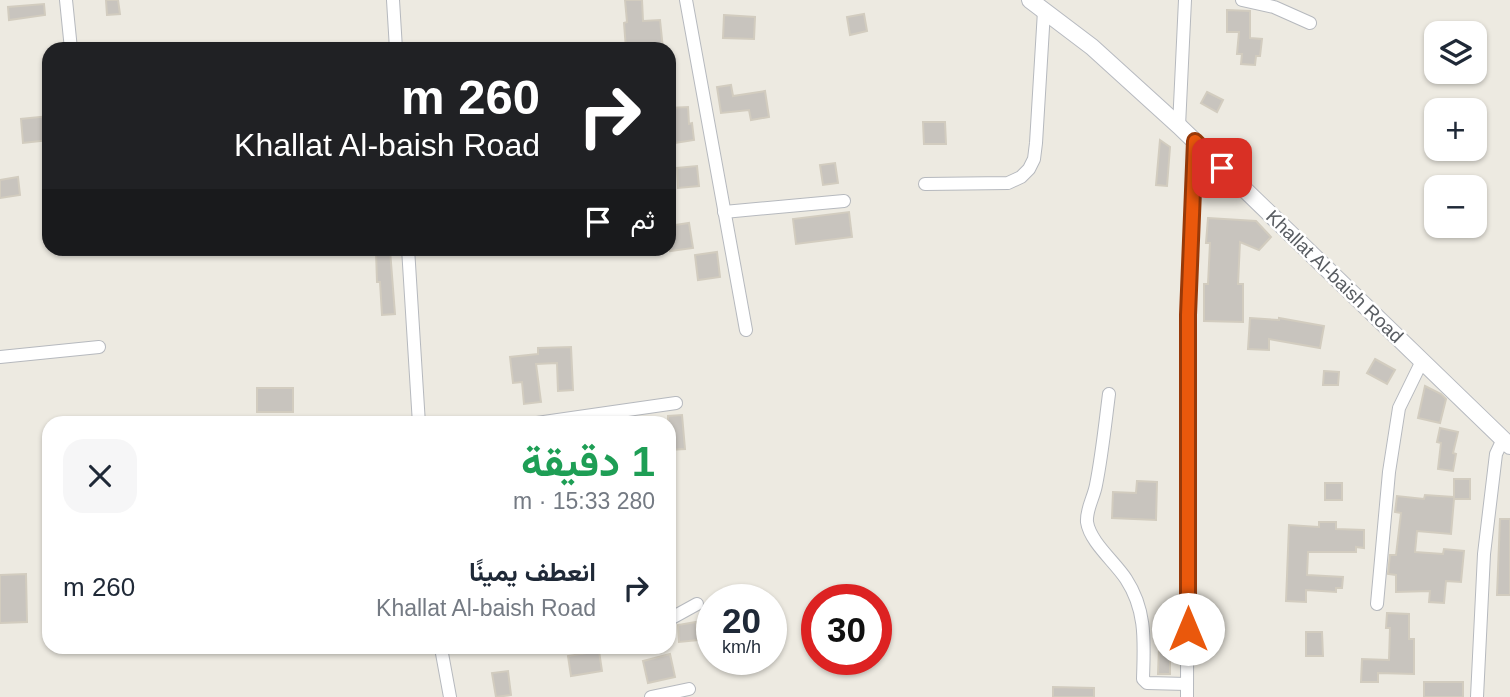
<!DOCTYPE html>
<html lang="ar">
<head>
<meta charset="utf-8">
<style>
  body { margin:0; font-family:Helvetica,Vazirmatn,sans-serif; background:#f6f6f7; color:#1f2937; direction:rtl; height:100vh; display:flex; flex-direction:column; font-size:26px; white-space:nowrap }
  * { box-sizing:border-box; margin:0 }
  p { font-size:23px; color:#747a83 }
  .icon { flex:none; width:38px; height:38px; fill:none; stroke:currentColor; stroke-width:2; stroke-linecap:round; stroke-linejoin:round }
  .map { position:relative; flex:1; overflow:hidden; direction:ltr }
  .sheet { position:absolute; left:42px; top:416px; width:634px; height:238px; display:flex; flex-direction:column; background:#fff; border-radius:21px; box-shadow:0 2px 5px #0004; direction:rtl }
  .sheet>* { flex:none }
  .banner { position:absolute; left:42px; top:42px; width:634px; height:214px; border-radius:21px; box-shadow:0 2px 5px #0004; direction:rtl; background:#202124; color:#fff; overflow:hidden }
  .controls { position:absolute; left:1424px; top:21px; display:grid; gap:14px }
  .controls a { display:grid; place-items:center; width:63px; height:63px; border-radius:14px; background:#fff; box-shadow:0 2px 5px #0004; font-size:35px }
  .speed { position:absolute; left:696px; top:584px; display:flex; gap:14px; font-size:35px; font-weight:700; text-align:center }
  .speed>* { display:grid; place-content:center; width:91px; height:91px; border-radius:50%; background:#fff; box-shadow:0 2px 5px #0004; line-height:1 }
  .speed small { font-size:18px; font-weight:400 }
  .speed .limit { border:10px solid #d22; background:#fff; color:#111 }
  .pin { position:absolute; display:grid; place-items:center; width:60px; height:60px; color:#fff; margin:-30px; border-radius:14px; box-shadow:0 4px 10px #0006 }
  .me { position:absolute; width:77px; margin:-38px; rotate:0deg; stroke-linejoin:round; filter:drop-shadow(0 0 5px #0008) }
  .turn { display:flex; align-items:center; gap:24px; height:147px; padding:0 21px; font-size:32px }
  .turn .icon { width:91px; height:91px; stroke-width:2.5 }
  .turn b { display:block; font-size:49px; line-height:60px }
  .then { display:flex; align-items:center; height:66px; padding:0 21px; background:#0003; gap:14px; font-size:26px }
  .round { display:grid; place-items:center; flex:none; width:74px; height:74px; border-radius:21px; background:#f6f6f7 }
  .headline { display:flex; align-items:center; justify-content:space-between; height:119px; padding:0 21px }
  h1 { font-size:42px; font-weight:700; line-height:52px; color:#1e9e55 }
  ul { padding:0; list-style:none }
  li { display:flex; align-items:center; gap:21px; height:105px; padding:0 21px }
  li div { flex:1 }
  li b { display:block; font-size:26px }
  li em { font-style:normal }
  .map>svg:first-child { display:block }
  .building { fill:#c8c4be; stroke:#d2ccbf; stroke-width:2 }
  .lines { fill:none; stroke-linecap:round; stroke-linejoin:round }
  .street-casing { stroke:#b6b9be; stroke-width:14 }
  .secondary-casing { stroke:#b7bac0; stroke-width:18 }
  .street { stroke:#fff; stroke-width:12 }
  .secondary { stroke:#fff; stroke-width:16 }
  .route-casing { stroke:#983908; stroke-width:18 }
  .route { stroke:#ea580c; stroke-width:12 }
  .labels { text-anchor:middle; stroke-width:5; stroke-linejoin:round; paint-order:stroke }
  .street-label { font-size:19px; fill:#595d62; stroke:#fff }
</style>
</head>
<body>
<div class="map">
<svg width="1510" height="697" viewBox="0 0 1510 697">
  <rect width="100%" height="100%" fill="#edeae1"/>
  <g class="building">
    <polygon points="106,0 118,0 120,14 107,15"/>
    <polygon points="625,0 642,0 643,21 660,20 663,49 626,49 624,23 627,22"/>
    <polygon points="44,4 45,15 9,20 8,7"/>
    <polygon points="1227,10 1250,11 1250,38 1262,39 1260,56 1256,56 1255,65 1241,64 1242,54 1237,54 1239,32 1227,32"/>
    <polygon points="864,14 867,31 850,35 847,17"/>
    <polygon points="724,15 755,17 754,39 723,38"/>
    <polygon points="731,85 733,96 765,91 769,117 751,120 749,110 721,113 717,87"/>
    <polygon points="1207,92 1223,100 1217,112 1201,103"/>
    <polygon points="688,107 689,124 692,123 694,140 668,144 668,108"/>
    <polygon points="49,116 49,140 23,143 21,119"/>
    <polygon points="923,122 945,122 946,144 924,144"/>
    <polygon points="1160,140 1170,147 1167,186 1156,185"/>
    <polygon points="835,163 838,183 823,185 820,165"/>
    <polygon points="697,166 699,186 678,188 677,168"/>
    <polygon points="18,177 20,195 0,198 0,180"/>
    <polygon points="849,212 852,237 796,244 793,219"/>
    <polygon points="1208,218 1256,221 1271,237 1259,250 1240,242 1238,284 1243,284 1243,322 1204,321 1204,284 1208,284 1210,243 1206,243"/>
    <polygon points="689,223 693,248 670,251 668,226"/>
    <polygon points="390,250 395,314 382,315 380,282 377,282 376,251"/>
    <polygon points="717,252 720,277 698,280 695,255"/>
    <polygon points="1250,318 1279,320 1279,318 1324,326 1320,348 1269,339 1269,350 1248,349"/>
    <polygon points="571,347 573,390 558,391 557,363 536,364 541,402 524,404 522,382 513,383 510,357 538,354 538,348"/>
    <polygon points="1375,359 1395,370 1387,384 1367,373"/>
    <polygon points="1324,371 1339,372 1338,385 1323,385"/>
    <polygon points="1425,386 1441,394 1446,399 1440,423 1418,418"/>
    <rect x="257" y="388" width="36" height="24"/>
    <polygon points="682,415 685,449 668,450 668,416"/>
    <polygon points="1440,428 1458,432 1453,453 1456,454 1453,471 1438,469 1441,443 1437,442"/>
    <polygon points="1454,479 1470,479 1470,499 1454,499 1451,534 1417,531 1415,552 1443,554 1444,549 1464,551 1461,582 1446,581 1444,603 1429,602 1430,591 1396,592 1396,575 1388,574 1390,555 1396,555 1401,513 1395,512 1397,496 1424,499 1425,495 1454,497"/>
    <polygon points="1137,481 1157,482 1156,520 1112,518 1113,492 1136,493"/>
    <rect x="1325" y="483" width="17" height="17"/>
    <polygon points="1500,519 1510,519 1510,595 1497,595"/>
    <polygon points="1319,522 1336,522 1336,529 1364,530 1364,548 1356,547 1356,552 1308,552 1307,575 1343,577 1342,588 1336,588 1336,592 1306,590 1306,602 1286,601 1289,525 1319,527"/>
    <polygon points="26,574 27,622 0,623 0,575"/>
    <polygon points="1387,613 1409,614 1409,639 1414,639 1414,674 1378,673 1378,682 1361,682 1362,659 1389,660 1390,628 1386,628"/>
    <polygon points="696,622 698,640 679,642 678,625"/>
    <polygon points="1306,632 1322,632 1323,656 1306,656"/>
    <polygon points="1159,647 1170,647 1170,674 1158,674"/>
    <polygon points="599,651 602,671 571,676 568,656"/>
    <polygon points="670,654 675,677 648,683 643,661"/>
    <polygon points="508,671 511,695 496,697 492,673"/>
    <rect x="1424" y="682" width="39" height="15"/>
    <polygon points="1053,687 1094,688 1094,697 1053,697"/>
  </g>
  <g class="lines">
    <defs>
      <g id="street">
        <polyline points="66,0 71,49"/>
        <polyline points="393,0 396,49"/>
        <polyline points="686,0 746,330"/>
        <polyline points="1242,0 1274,7 1310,23"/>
        <polyline points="1179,126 1185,0"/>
        <polyline points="925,184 1008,183 1021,177 1029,169 1034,159 1036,143 1044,11"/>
        <polyline points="724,212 844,201"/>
        <polyline points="408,248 419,424"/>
        <polyline points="0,357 99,347"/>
        <path d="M 1109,394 C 1105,425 1102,455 1096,485 C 1094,497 1086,509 1087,522 C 1090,542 1115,562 1126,579 C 1147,611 1144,643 1143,679 L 1147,683 L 1187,684"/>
        <polyline points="530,424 676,403"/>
        <polyline points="1377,604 1389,472 1399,408 1422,361"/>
        <polyline points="668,620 697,604"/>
        <polyline points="441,648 450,697"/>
        <polyline points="651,697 689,689"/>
        <polyline points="1187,697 1188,315 1195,141"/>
        <polyline points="1477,697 1484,554 1496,454 1503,439"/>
      </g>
      <polyline id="secondary" points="1030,0 1092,47 1179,126 1510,446"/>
    </defs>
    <use href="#street" class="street-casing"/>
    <use href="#secondary" class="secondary-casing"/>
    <use href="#street" class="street"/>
    <use href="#secondary" class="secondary"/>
  </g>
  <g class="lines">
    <defs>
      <polyline id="route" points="1188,629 1188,315 1195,141 1222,168"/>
    </defs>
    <use href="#route" class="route-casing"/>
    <use href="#route" class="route"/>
  </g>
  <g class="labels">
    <g class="street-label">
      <text transform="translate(1335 276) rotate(44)" y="7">Khallat Al-baish Road</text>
    </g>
  </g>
</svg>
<div class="controls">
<a><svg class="icon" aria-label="layers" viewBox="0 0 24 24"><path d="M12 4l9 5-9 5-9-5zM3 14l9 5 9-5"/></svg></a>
<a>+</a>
<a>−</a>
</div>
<div class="speed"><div>20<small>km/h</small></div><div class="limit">30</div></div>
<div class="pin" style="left:1222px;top:168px;background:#d93025"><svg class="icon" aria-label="arrive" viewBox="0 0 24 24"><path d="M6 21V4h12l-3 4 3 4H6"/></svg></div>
<svg class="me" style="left:1188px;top:629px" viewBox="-20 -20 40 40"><circle r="19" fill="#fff"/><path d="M0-13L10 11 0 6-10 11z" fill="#ea580c"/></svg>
<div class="banner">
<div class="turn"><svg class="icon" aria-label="right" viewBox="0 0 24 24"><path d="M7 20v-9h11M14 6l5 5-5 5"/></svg><div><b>260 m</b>Khallat Al-baish Road</div></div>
<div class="then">ثم<svg class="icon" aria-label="arrive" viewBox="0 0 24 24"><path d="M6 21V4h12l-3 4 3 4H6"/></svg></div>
</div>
<section class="sheet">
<div class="headline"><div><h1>1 دقيقة</h1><p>280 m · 15:33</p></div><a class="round"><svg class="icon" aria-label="close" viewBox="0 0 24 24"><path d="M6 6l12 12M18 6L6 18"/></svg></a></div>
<ul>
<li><svg class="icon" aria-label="right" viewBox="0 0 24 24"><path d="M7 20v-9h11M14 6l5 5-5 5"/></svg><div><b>انعطف يمينًا</b><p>Khallat Al-baish Road</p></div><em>260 m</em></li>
</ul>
</section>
</div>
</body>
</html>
